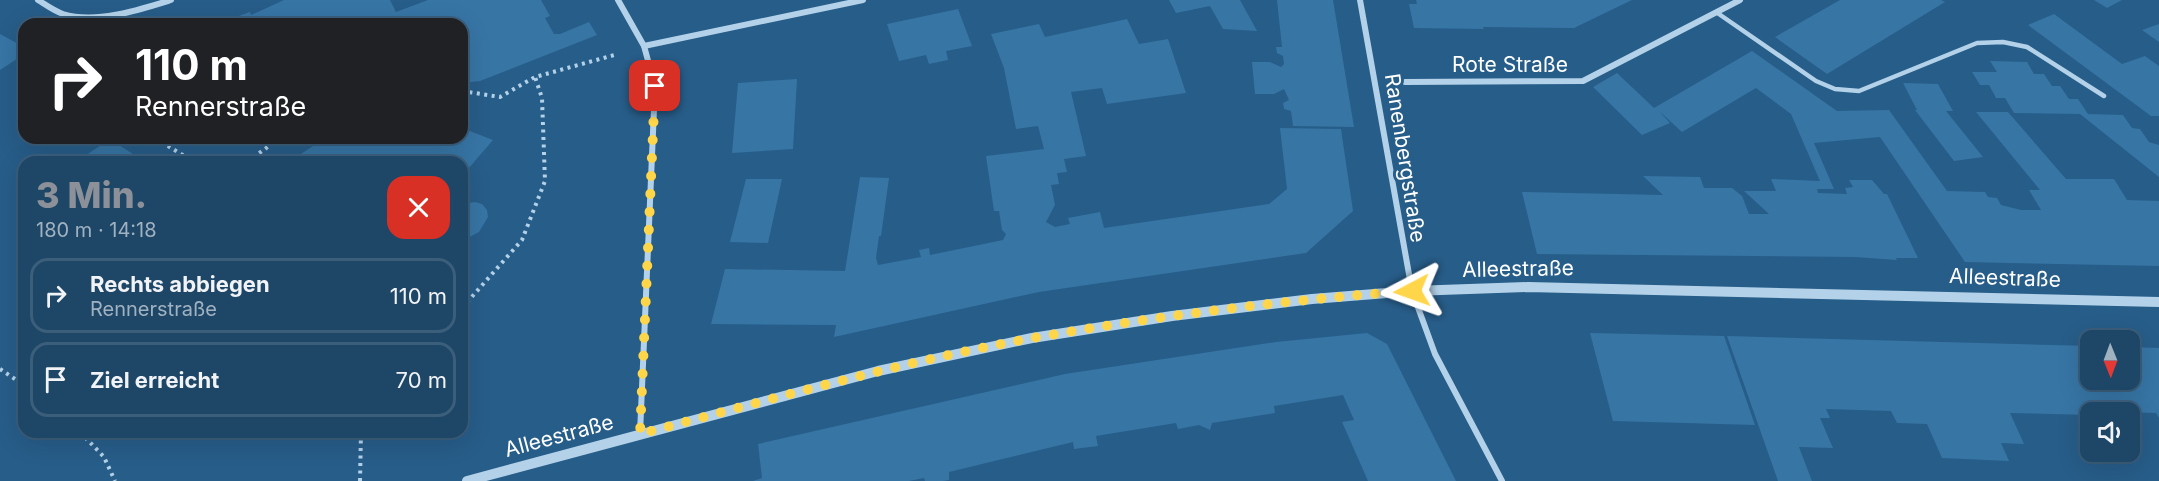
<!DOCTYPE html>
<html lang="de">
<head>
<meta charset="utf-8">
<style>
  body { margin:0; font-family:Inter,sans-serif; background:#254d6d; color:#f1f3f6; height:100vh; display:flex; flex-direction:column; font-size:22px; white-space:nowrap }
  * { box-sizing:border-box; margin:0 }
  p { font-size:20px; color:#a0b1c0 }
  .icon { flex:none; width:33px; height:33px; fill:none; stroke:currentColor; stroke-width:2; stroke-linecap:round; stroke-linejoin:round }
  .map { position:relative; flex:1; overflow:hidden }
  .side { position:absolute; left:18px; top:156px; width:450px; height:282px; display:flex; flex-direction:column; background:#1d4667; border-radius:18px; box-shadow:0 6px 24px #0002,0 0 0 2px #3b5e7b }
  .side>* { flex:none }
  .hud { position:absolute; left:18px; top:18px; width:450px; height:126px; border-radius:18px; box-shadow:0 6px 24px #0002,0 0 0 2px #3b5e7b; background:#202124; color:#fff; overflow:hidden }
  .needle { width:39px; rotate:179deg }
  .fabs { position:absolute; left:2080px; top:330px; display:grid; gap:12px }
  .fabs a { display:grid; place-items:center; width:60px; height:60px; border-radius:12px; background:#1d4667; box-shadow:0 6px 24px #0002,0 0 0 2px #3b5e7b; font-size:30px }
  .pin { position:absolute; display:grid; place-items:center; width:51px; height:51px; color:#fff; margin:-26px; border-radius:12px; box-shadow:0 3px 9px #0006 }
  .me { position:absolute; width:66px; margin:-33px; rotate:266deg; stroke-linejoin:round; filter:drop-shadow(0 0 4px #0008) }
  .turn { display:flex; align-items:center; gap:21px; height:126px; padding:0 18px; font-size:27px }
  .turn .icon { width:78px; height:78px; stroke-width:2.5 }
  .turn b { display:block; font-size:42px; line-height:51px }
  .round { display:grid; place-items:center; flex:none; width:63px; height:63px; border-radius:18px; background:#254d6d }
  .summary { display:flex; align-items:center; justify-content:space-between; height:102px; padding:0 18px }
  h1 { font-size:36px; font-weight:800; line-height:45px; color:#8c9099 }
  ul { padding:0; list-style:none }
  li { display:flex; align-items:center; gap:18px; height:75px; margin:0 12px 9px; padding:0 6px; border:3px solid #3b5e7b; border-radius:18px }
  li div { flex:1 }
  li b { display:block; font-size:22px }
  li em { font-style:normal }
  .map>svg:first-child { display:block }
  .building { fill:#3775a5 }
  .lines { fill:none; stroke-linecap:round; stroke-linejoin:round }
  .path { stroke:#b3d2e9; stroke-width:4; stroke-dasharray:3 4.5; stroke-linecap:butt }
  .service { stroke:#b3d2e9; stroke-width:4.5 }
  .minor { stroke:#b3d2e9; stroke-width:6 }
  .tertiary { stroke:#b3d2e9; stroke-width:10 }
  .route { stroke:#ffd54a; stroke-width:10; stroke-dasharray:0 18 }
  .labels { text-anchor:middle; stroke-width:6; stroke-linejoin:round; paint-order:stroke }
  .street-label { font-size:21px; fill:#fff; stroke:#275d89 }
</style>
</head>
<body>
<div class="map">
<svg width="2159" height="481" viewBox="0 0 2159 481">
  <rect width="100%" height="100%" fill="#275d89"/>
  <g class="building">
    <polygon points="284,0 390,0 396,12 428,0 541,0 550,16 545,18 554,34 560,34 589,22 597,35 480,81 462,83 462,24 217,24 250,12 251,15"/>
    <polygon points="1169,0 1240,0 1257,31 1223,29 1210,6 1176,13"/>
    <polygon points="1277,0 1333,0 1354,127 1293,126 1291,111 1284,109 1283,103 1289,100 1284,89 1274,94 1255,94 1252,62 1270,62 1281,67 1284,64 1283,56 1277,53 1276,47 1282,47"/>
    <polygon points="1416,0 1632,0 1574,28 1483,27 1484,29 1414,28 1409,4 1417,4"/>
    <polygon points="1840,0 1941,0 1945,2 1827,74 1775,37"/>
    <polygon points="2094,0 2122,0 2107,8"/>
    <polygon points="958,9 972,46 946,51 948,60 929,64 926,55 899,61 887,24"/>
    <polygon points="2054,14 2122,64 2145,56 2159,66 2159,116 2151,116 2028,25"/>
    <polygon points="1127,19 1139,44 1168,39 1186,93 1107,104 1102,88 1071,92 1086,156 1064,159 1067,172 1057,173 1059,184 1051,185 1055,205 1046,222 1055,227 1070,224 1068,218 1100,212 1104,228 1269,204 1287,189 1280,128 1341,129 1353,211 1306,253 1039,292 834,337 836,325 711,324 725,269 845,271 860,177 889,178 881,236 879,236 876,258 878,265 921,257 919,250 929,248 930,255 1003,240 1006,234 1002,230 999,211 994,211 986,156 1044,149 1038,126 1016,129 1004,68 991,34 1039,24 1045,37"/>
    <polygon points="2159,24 2159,42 2142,30"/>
    <polygon points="0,34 24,47 23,55 0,70"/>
    <polygon points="1752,51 1837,111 1889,110 1947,191 1985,192 1988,197 1997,198 2001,205 2021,210 2041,210 2029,190 2040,190 1976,112 2008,112 2066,179 2114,179 2127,200 2159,201 2159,266 1965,262 1880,137 1814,143 1834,189 1817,189 1818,193 1847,194 1845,188 1853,187 1849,180 1872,180 1884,194 1887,194 1918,258 1896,258 1897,260 1855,257 1537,254 1522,192 1663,195 1643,176 1700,177 1704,188 1732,188 1742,196 1749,214 1769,214 1744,191 1776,191 1771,179 1820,181 1791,114 1756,88 1682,132 1659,111 1670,123 1642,135 1593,87 1617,73 1654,108"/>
    <polygon points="1990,61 2027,62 2034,74 2044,74 2052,86 2060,86 2069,99 2078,99 2088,114 2123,115 2132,128 2140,129 2149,142 2159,145 2159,177 2080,114 2014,113 2005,98 1996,98 1989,85 1980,85 1972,72 1997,72"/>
    <polygon points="797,79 793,149 732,153 738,83"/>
    <polygon points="1903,83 1938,84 1953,111 1946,111 1983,157 1954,161 1915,110 1917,110"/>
    <polygon points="462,128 493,140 462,176 462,162 289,162 325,138 462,138"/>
    <polygon points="110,139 145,162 76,162"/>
    <polygon points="746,179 782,179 768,243 730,242"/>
    <polygon points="475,202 482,204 487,210 488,217 479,232 462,241 462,204"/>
    <polygon points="1367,333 1387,344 1456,481 1368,481 1342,422 1354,420 1343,395 1274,406 1275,413 1212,423 1210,430 1199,425 1178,429 1176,423 1096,436 1098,446 1074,449 1073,442 949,472 949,480 943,481 925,481 924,478 909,481 753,481 762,478 758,444 1065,374 1276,342"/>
    <polygon points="1590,333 1724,336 1755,425 1613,421"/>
    <polygon points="1727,336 2091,346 2091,380 2130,380 2130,347 2159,348 2159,418 2156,413 2094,411 2091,415 2010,413 2024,444 2001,443 2009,461 1942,458 1927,424 1897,423 1891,411 1826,409 1830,418 1820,418 1833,448 1799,447 1812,481 1778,481"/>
  </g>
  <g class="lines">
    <g class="path">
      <polyline points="462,91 500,97 535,77 618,54"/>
      <polyline points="155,138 194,162"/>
      <polyline points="247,162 280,138"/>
      <polyline points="462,308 522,240 545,181 542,98 535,77"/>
      <polyline points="0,369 24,385"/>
      <polyline points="80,432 104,457 115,481"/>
      <polyline points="360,481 361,432"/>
    </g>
    <polyline class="service" points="1716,12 1816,81 1835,89 1859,91 1977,43 2003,42 2027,47 2104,96"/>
    <g class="minor">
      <path d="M 38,0 C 46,5 54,11 63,14 C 96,24 139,10 171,0"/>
      <polyline points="618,0 644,46 655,86 640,434"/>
      <polyline points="1360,0 1412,291 1435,354 1502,481"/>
      <polyline points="644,46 863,0"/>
      <polyline points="1405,82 1583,81 1740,0"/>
    </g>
    <polyline class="tertiary" points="467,481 878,371 1032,338 1172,316 1312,299 1412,291 1528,287 2159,302"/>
  </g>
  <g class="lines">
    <path class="route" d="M 655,86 L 640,434 C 770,400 900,362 1033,338 C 1158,316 1285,300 1412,291"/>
  </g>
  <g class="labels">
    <g class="street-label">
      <text x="1510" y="72">Rote Straße</text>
      <text transform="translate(1405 158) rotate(81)" y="7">Ranenbergstraße</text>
      <text transform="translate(1518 269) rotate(-1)" y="7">Alleestraße</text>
      <text transform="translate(2005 278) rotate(2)" y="7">Alleestraße</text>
      <text transform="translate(559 436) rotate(-15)" y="7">Alleestraße</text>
    </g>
  </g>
</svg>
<div class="fabs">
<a><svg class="needle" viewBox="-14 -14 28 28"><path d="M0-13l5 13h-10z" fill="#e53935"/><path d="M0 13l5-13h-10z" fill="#a0b1c0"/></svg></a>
<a><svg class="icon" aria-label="sound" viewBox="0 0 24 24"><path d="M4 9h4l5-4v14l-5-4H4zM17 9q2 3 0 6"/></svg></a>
</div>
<div class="pin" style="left:655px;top:86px;background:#d93025"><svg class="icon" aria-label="arrive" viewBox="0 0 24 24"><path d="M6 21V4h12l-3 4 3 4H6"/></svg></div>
<svg class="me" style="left:1412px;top:291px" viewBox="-20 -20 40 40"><path d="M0-17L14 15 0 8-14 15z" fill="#ffd54a" stroke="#fff" stroke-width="4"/></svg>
<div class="hud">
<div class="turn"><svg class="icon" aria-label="right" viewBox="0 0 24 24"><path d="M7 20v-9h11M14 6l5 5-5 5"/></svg><div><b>110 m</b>Rennerstraße</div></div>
</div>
<section class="side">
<div class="summary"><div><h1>3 Min.</h1><p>180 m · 14:18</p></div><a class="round" style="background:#d93025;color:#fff"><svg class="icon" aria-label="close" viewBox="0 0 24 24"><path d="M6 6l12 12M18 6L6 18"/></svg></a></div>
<ul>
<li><svg class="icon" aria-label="right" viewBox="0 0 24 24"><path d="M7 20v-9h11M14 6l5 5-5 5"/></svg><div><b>Rechts abbiegen</b><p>Rennerstraße</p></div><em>110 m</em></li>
<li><svg class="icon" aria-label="arrive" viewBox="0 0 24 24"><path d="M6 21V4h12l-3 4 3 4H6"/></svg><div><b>Ziel erreicht</b></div><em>70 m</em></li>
</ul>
</section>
</div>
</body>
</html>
